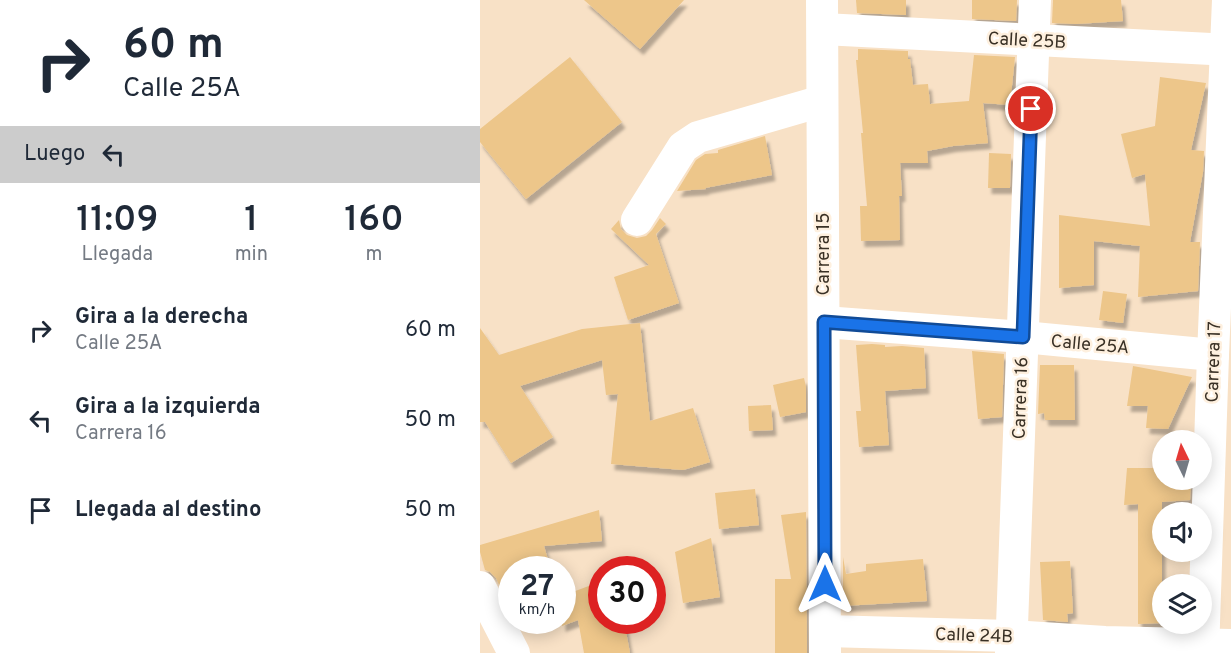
<!DOCTYPE html>
<html lang="es">
<head>
<meta charset="utf-8">
<style>
  body { margin:0; font-family:Overpass,sans-serif; background:#f6f6f7; color:#1f2937; height:100vh; display:flex; flex-direction:column; font-size:22px; white-space:nowrap }
  * { box-sizing:border-box; margin:0 }
  p { font-size:20px; color:#747a83 }
  .icon { flex:none; width:33px; height:33px; fill:none; stroke:currentColor; stroke-width:2; stroke-linecap:round; stroke-linejoin:round }
  .map { position:relative; flex:1; overflow:hidden }
  .side { display:flex; flex-direction:column; background:#fff; width:480px }
  .side>* { flex:none }
  .banner { background:#fff; color:#1f2937; overflow:hidden }
  .needle { width:39px; rotate:355deg }
  .buttons { position:absolute; left:672px; top:430px; display:grid; gap:12px }
  .buttons a { display:grid; place-items:center; width:60px; height:60px; border-radius:50%; background:#fff; box-shadow:0 3px 15px #0003; font-size:30px }
  .speed { position:absolute; left:18px; top:556px; display:flex; gap:12px; font-size:30px; font-weight:700; text-align:center }
  .speed>* { display:grid; place-content:center; width:78px; height:78px; border-radius:50%; background:#fff; box-shadow:0 3px 15px #0003; line-height:1 }
  .speed small { font-size:15px; font-weight:400 }
  .speed .limit { border:9px solid #d22; background:#fff; color:#111 }
  .pin { position:absolute; display:grid; place-items:center; width:51px; height:51px; color:#fff; margin:-26px; border:3px solid #fff; border-radius:50%; box-shadow:0 2px 6px #0007 }
  .me { position:absolute; width:66px; margin:-33px; rotate:0deg; stroke-linejoin:round; filter:drop-shadow(0 0 4px #0008) }
  .turn { display:flex; align-items:center; gap:21px; height:126px; padding:0 24px; font-size:27px }
  .turn .icon { width:78px; height:78px; stroke-width:2.5 }
  .turn b { display:block; font-size:42px; line-height:51px }
  .then { display:flex; align-items:center; height:57px; padding:0 24px; background:#0003; gap:12px; font-size:22px }
  .eta { display:flex; justify-content:space-evenly; align-items:center; height:102px; text-align:center }
  .eta b { font-size:36px; font-weight:600; line-height:42px }
  ul { padding:0; list-style:none }
  li { display:flex; align-items:center; gap:18px; height:90px; padding:0 24px }
  li div { flex:1 }
  li b { display:block; font-size:22px }
  li em { font-style:normal }
  main { display:flex; flex:1; min-height:0 }
  .map>svg:first-child { display:block }
  .building { fill:#edc68a; filter:url(#shadow) }
  .lines { fill:none; stroke-linecap:round; stroke-linejoin:round }
  .street { stroke:#fff; stroke-width:32 }
  .route-casing { stroke:#114b97; stroke-width:15 }
  .route { stroke:#1a73e8; stroke-width:10 }
  .labels { text-anchor:middle; stroke-width:5; stroke-linejoin:round; paint-order:stroke }
  .street-label { font-size:18px; fill:#393025; stroke:#fef0df }
</style>
</head>
<body>
<main>
<section class="side">
<div class="banner">
<div class="turn"><svg class="icon" aria-label="right" viewBox="0 0 24 24"><path d="M7 20v-9h11M14 6l5 5-5 5"/></svg><div><b>60 m</b>Calle 25A</div></div>
<div class="then">Luego<svg class="icon" aria-label="left" viewBox="0 0 24 24"><path d="M17 20v-9H6M10 6l-5 5 5 5"/></svg></div>
</div>
<div class="eta">
<div><b>11:09</b><p>Llegada</p></div>
<div><b>1</b><p>min</p></div>
<div><b>160</b><p>m</p></div>
</div>
<ul>
<li><svg class="icon" aria-label="right" viewBox="0 0 24 24"><path d="M7 20v-9h11M14 6l5 5-5 5"/></svg><div><b>Gira a la derecha</b><p>Calle 25A</p></div><em>60 m</em></li>
<li><svg class="icon" aria-label="left" viewBox="0 0 24 24"><path d="M17 20v-9H6M10 6l-5 5 5 5"/></svg><div><b>Gira a la izquierda</b><p>Carrera 16</p></div><em>50 m</em></li>
<li><svg class="icon" aria-label="arrive" viewBox="0 0 24 24"><path d="M6 21V4h12l-3 4 3 4H6"/></svg><div><b>Llegada al destino</b></div><em>50 m</em></li>
</ul>
</section>
<div class="map">
<svg width="751" height="653" viewBox="0 0 751 653">
  <defs>
    <filter id="shadow"><feDropShadow dx="3.5" dy="6" stdDeviation="1.5" flood-color="#0004"/></filter>
  </defs>
  <rect width="100%" height="100%" fill="#f8e1c6"/>
  <g class="building">
    <polygon points="104,0 204,0 160,49"/>
    <polygon points="376,0 426,0 426,15 377,13"/>
    <polygon points="492,0 537,0 536,21 492,19"/>
    <polygon points="573,0 641,0 643,21 596,24 572,23"/>
    <polygon points="378,49 428,51 428,59 430,59 433,85 448,84 450,104 489,101 494,55 535,57 530,105 503,103 508,143 473,146 447,151 448,163 420,163 422,196 419,196 420,240 381,241 380,206 387,206 381,133 383,133 376,60 378,60"/>
    <polygon points="90,57 142,122 46,199 0,142 0,129"/>
    <polygon points="680,77 726,83 711,150 724,151 723,172 710,242 720,242 718,291 658,297 660,246 614,241 614,285 579,288 579,215 670,226 665,174 652,178 641,134 675,126"/>
    <polygon points="285,136 292,175 225,188 226,189 197,191 216,160 225,154 238,153 238,150"/>
    <polygon points="509,153 531,154 530,188 508,188"/>
    <polygon points="180,218 186,224 176,234 199,303 148,320 134,277 169,265 131,229 139,220 141,229 147,235 157,238 166,236 172,230"/>
    <polygon points="623,291 647,294 643,323 619,320"/>
    <polygon points="160,323 170,421 213,408 230,462 203,470 131,464 138,394 126,395 122,360 40,386 73,437 31,463 5,422 0,422 0,328 19,355 102,329"/>
    <polygon points="392,344 405,345 405,347 422,346 444,348 446,388 405,391 409,445 379,447 376,411 381,411 376,345"/>
    <polygon points="492,351 524,354 522,417 498,419"/>
    <polygon points="560,365 594,365 595,420 565,420 564,413 558,414"/>
    <polygon points="653,366 712,377 688,429 666,428 668,406 647,406"/>
    <polygon points="324,378 326,387 326,412 300,417 293,385"/>
    <polygon points="291,405 293,430 269,431 268,406"/>
    <polygon points="647,468 682,468 682,480 711,480 710,500 682,502 682,623 658,624 658,504 644,505"/>
    <polygon points="275,489 279,525 239,529 235,493"/>
    <polygon points="119,510 122,541 64,546 71,570 32,570 32,586 21,589 16,578 10,572 5,570 0,552 0,545"/>
    <polygon points="326,512 327,653 295,653 295,579 311,579 301,515"/>
    <polygon points="231,538 240,597 203,603 195,552"/>
    <polygon points="363,557 366,574 386,571 386,564 443,559 447,601 363,606"/>
    <polygon points="590,561 593,613 587,614 588,622 563,620 560,562"/>
    <polygon points="122,581 122,621 144,621 150,653 104,653 98,620 82,626 82,596"/>
  </g>
  <g class="lines">
    <g class="street">
      <polyline points="342,0 345,653"/>
      <polyline points="343,29 751,50"/>
      <polyline points="157,220 203,147 218,137 342,101"/>
      <polyline points="344,322 543,337 733,355"/>
      <polyline points="0,587 34,653"/>
      <polyline points="346,631 531,636 625,642 751,645"/>
      <polyline points="531,653 555,0"/>
      <polyline points="723,653 733,355 748,0"/>
    </g>
  </g>
  <g class="lines">
    <defs>
      <polyline id="route" points="345,584 344,322 543,337 551,109"/>
    </defs>
    <use href="#route" class="route-casing"/>
    <use href="#route" class="route"/>
  </g>
  <g class="labels">
    <g class="street-label">
      <text transform="translate(547 40) rotate(3)" y="6">Calle 25B</text>
      <text transform="translate(343 254) rotate(-90)" y="6">Carrera 15</text>
      <text transform="translate(610 344) rotate(5)" y="6">Calle 25A</text>
      <text transform="translate(733 362) rotate(-88)" y="6">Carrera 17</text>
      <text transform="translate(540 398) rotate(-88)" y="6">Carrera 16</text>
      <text transform="translate(494 635) rotate(2)" y="6">Calle 24B</text>
    </g>
  </g>
</svg>
<div class="buttons">
<a><svg class="needle" viewBox="-14 -14 28 28"><path d="M0-13l5 13h-10z" fill="#e53935"/><path d="M0 13l5-13h-10z" fill="#747a83"/></svg></a>
<a><svg class="icon" aria-label="sound" viewBox="0 0 24 24"><path d="M4 9h4l5-4v14l-5-4H4zM17 9q2 3 0 6"/></svg></a>
<a><svg class="icon" aria-label="layers" viewBox="0 0 24 24"><path d="M12 4l9 5-9 5-9-5zM3 14l9 5 9-5"/></svg></a>
</div>
<div class="speed"><div>27<small>km/h</small></div><div class="limit">30</div></div>
<div class="pin" style="left:551px;top:109px;background:#d93025"><svg class="icon" aria-label="arrive" viewBox="0 0 24 24"><path d="M6 21V4h12l-3 4 3 4H6"/></svg></div>
<svg class="me" style="left:345px;top:584px" viewBox="-20 -20 40 40"><path d="M0-17L14 15 0 8-14 15z" fill="#1a73e8" stroke="#fff" stroke-width="4"/></svg>
</div>
</main>
</body>
</html>
